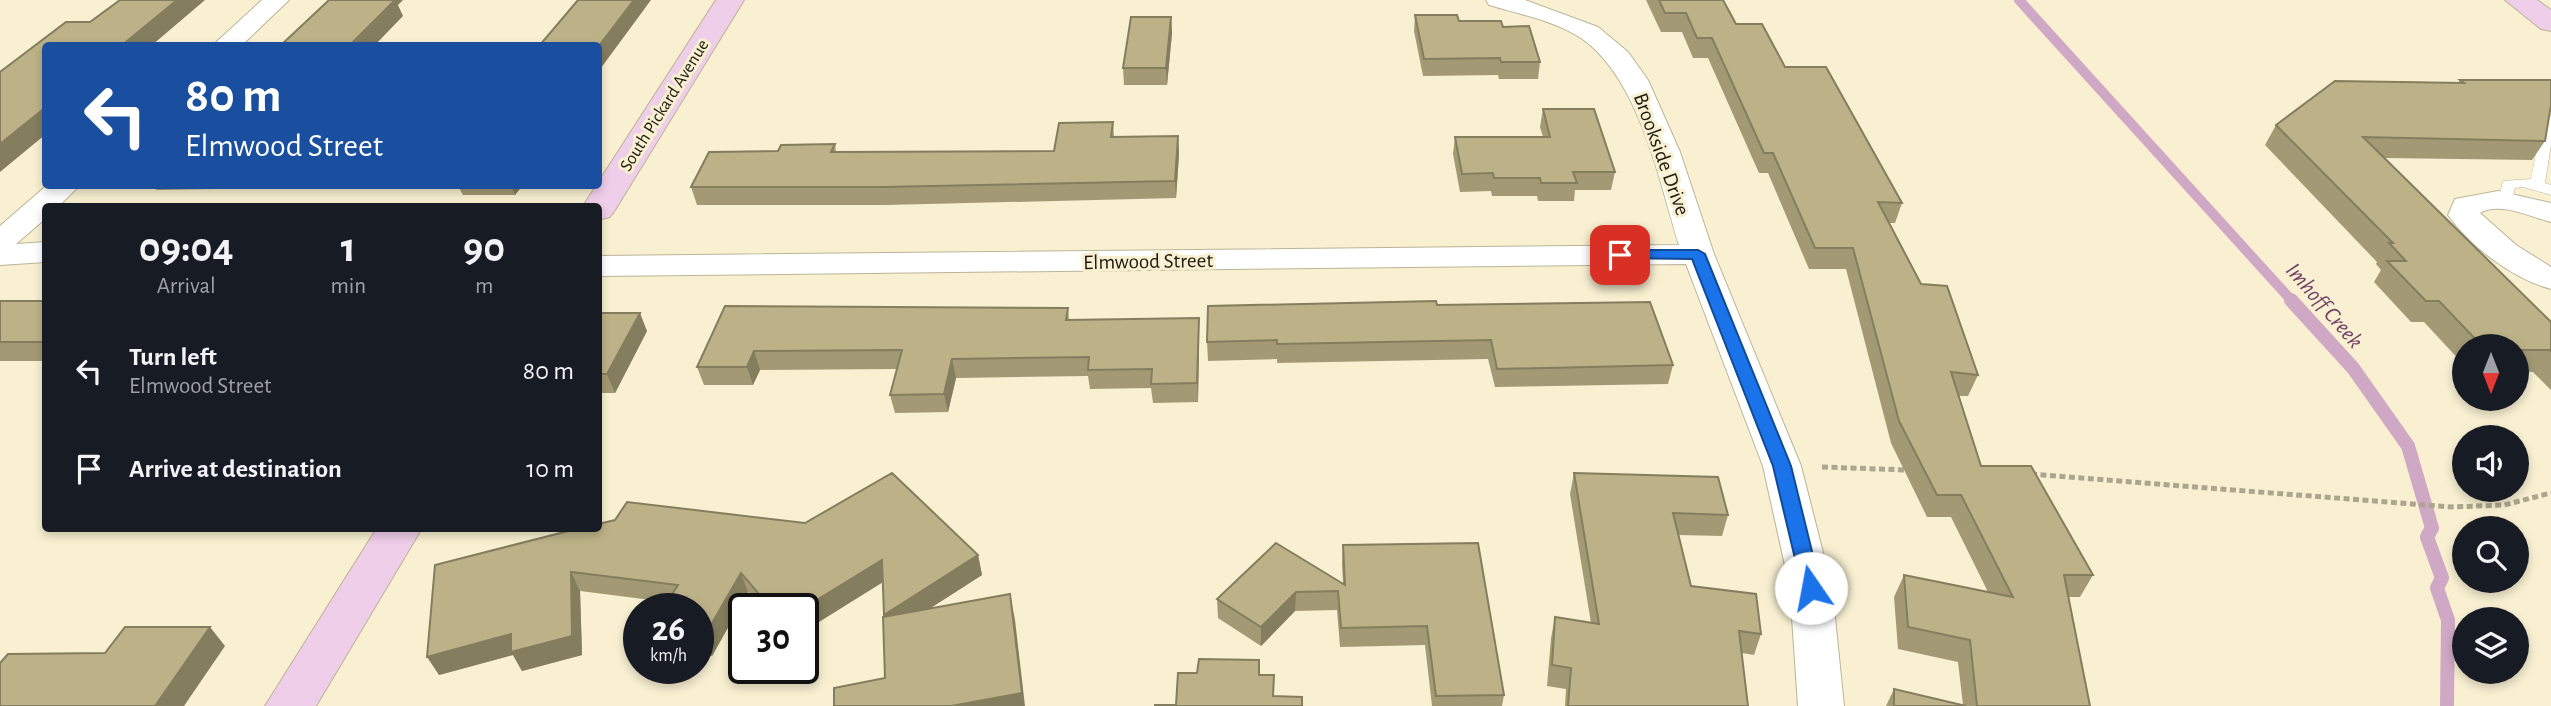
<!DOCTYPE html>
<html lang="en">
<head>
<meta charset="utf-8">
<style>
  body { margin:0; font-family:"Alegreya Sans",sans-serif; background:#242831; color:#f1f3f6; height:100vh; display:flex; flex-direction:column; font-size:26px; white-space:nowrap }
  * { box-sizing:border-box; margin:0 }
  p { font-size:23px; color:#9ea1a6 }
  .icon { flex:none; width:38px; height:38px; fill:none; stroke:currentColor; stroke-width:2; stroke-linecap:round; stroke-linejoin:round }
  .map { position:relative; flex:1; overflow:hidden }
  .details { position:absolute; left:42px; top:203px; width:560px; height:329px; display:flex; flex-direction:column; background:#171b24; border-radius:7px; box-shadow:0 4px 10px #0003 }
  .details>* { flex:none }
  .top-card { position:absolute; left:42px; top:42px; width:560px; height:147px; border-radius:7px; box-shadow:0 4px 10px #0003; background:#1a4fa0; color:#fff; overflow:hidden }
  .needle { width:46px; rotate:180deg }
  .controls { position:absolute; left:2452px; top:334px; display:grid; gap:14px }
  .controls a { display:grid; place-items:center; width:77px; height:77px; border-radius:50%; background:#171b24; box-shadow:0 4px 10px #0003; font-size:35px }
  .speed { position:absolute; left:623px; top:593px; display:flex; gap:14px; font-size:35px; font-weight:700; text-align:center }
  .speed>* { display:grid; place-content:center; width:91px; height:91px; border-radius:50%; background:#171b24; box-shadow:0 4px 10px #0003; line-height:1 }
  .speed small { font-size:18px; font-weight:400 }
  .speed .limit { border:4px solid #111; border-radius:10px; background:#fff; color:#111 }
  .pin { position:absolute; display:grid; place-items:center; width:60px; height:60px; color:#fff; margin:-30px; border-radius:14px; box-shadow:0 4px 10px #0006 }
  .me { position:absolute; width:77px; margin:-38px; rotate:348deg; stroke-linejoin:round; filter:drop-shadow(0 0 5px #0008) }
  .turn { display:flex; align-items:center; gap:24px; height:147px; padding:0 28px; font-size:32px }
  .turn .icon { width:91px; height:91px; stroke-width:2.5 }
  .turn b { display:block; font-size:49px; line-height:60px }
  .eta { display:flex; justify-content:space-evenly; align-items:center; height:119px; text-align:center }
  .eta b { font-size:42px; font-weight:700; line-height:49px }
  ul { padding:0; list-style:none }
  li { display:flex; align-items:center; gap:21px; height:98px; padding:0 28px }
  li div { flex:1 }
  li b { display:block; font-size:26px }
  li em { font-style:normal }
  .map>svg:first-child { display:block }
  .lines { fill:none; stroke-linecap:round; stroke-linejoin:round }
  .stream-far1 { stroke:#cfa8c5; stroke-width:10 }
  .stream { stroke:#cfa8c5; stroke-width:14 }
  .lane-casing { stroke:#bbb496; stroke-width:1 }
  .street-casing { stroke:#bbb496; stroke-width:2 }
  .secondary-casing { stroke:#bbb496; stroke-width:2 }
  .path { stroke:#aca68e; stroke-width:5; stroke-dasharray:6 3.5; stroke-linecap:butt }
  .lane { fill:#fff; fill-rule:evenodd }
  .street { fill:#fff; fill-rule:evenodd }
  .secondary { fill:#eecee8; fill-rule:evenodd }
  .wall { fill:#a39974 }
  .shaded-wall { fill:#847d5e }
  .building { fill:#bdb287; stroke:#847d5e; stroke-width:2 }
  .route { fill:#1a73e8; stroke:#114b97; stroke-width:2 }
  .labels { text-anchor:middle; stroke-width:6; stroke-linejoin:round; paint-order:stroke }
  .far-street-label { font-size:18px; fill:#1c190e; stroke:#f8f0d1 }
  .street-label { font-size:21px; fill:#1c190e; stroke:#f8f0d1 }
  .water-label { font-size:23px; font-style:italic; fill:#724068; stroke:#f8f0d1 }
</style>
</head>
<body>
<div class="map">
<svg width="2551" height="706" viewBox="0 0 2551 706">
  <rect width="100%" height="100%" fill="#f8f0d1"/>
  <g class="lines">
    <polyline class="stream-far1" points="2019,0 2293,302"/>
    <polyline class="stream" points="2291,300 2353,368 2408,446 2432,528 2427,537 2442,578 2437,588 2448,620 2447,706"/>
    <defs>
      <polygon id="lane" points="2543,116 2551,116 2551,145 2545,183 2551,185 2551,195 2523,187 2515,188 2511,204 2501,204 2498,201 2503,181 2531,179"/>
      <g id="street">
        <polygon points="262,0 289,0 241,46 212,46"/>
        <path d="M 1486,0 L 1525,0 L 1598,27 L 1628,52 L 1648,80 L 1680,152 L 1714,254 L 1801,466 L 1832,588 L 1844,706 L 1798,706 L 1790,588 L 1763,466 L 1686,264 L 598,276 L 598,256 L 1679,245 C 1659,180 1639,78 1581,38 C 1555,21 1519,14 1489,5 Z"/>
        <polygon points="46,186 79,186 59,206 46,206 46,218 16,244 46,242 46,262 0,265 0,226"/>
        <path d="M 2498,191 L 2551,203 L 2551,222 C 2531,217 2499,201 2480,213 L 2516,245 L 2551,267 L 2551,289 C 2513,279 2471,247 2448,215 L 2455,199 Z"/>
      </g>
      <g id="secondary">
        <polygon points="716,0 744,0 615,210 610,217 598,220 598,206 583,206"/>
        <polygon points="2505,0 2537,0 2551,10 2551,31 2541,29"/>
        <polygon points="377,528 422,528 316,706 265,706"/>
      </g>
    </defs>
    <use href="#lane" class="lane-casing"/>
    <use href="#street" class="street-casing"/>
    <use href="#secondary" class="secondary-casing"/>
    <g class="path">
      <polyline points="1822,467 1907,470"/>
      <polyline points="2031,474 2450,507 2504,505 2551,493"/>
    </g>
    <use href="#lane" class="lane"/>
    <use href="#street" class="street"/>
    <use href="#secondary" class="secondary"/>
  </g>
  <g class="wall">
    <polygon points="1646,0 1723,0 1736,24 1785,67 1902,203 1895,223 1889,223 1921,284 1978,375 1968,396 1958,396 1981,466 2093,575 2080,597 2068,597 2090,706 1886,706 1894,689 1963,705 1958,662 1898,649 1894,597 1904,575 1988,592 1951,517 1927,517 1891,443 1846,269 1809,269 1768,173 1759,173 1708,58 1693,58 1682,32 1661,32"/>
    <polygon points="1415,15 1503,27 1540,62 1538,79 1499,79 1498,75 1423,76 1414,31"/>
    <polygon points="1171,17 1172,33 1167,85 1124,85 1123,68"/>
    <polygon points="2460,80 2545,141 2532,160 2384,158 2551,322 2551,390 2533,372 2516,371 2516,346 2464,346 2464,365 2424,322 2411,322 2374,282 2381,270 2376,264 2377,262 2265,145 2276,125 2458,83"/>
    <polygon points="1543,109 1615,172 1611,190 1575,190 1574,201 1538,201 1537,196 1492,196 1491,191 1460,192 1453,154 1455,137 1543,137 1540,127"/>
    <polygon points="1113,122 1114,137 1178,136 1179,154 1176,198 887,205 697,205 691,187 778,151 835,144 836,152 1054,151"/>
    <polygon points="154,186 220,186 216,189 156,190"/>
    <polygon points="458,186 522,186 515,195 463,195"/>
    <rect x="0" y="301" width="46" height="60"/>
    <polygon points="1437,305 1673,365 1668,384 1495,387 1488,359 1277,363 1277,359 1208,361 1207,342"/>
    <polygon points="725,306 1068,308 1069,320 1199,337 1198,402 1153,403 1151,388 1090,389 1088,376 956,378 948,412 895,413 890,395 897,369 760,370 753,385 704,385 697,367"/>
    <polygon points="598,313 647,331 615,393 598,393"/>
    <polygon points="1574,473 1728,515 1722,536 1678,535 1691,586 1761,634 1754,655 1742,653 1748,706 1565,706 1566,689 1547,686 1551,638 1555,617 1591,623 1570,494"/>
    <polygon points="1343,545 1504,695 1502,706 1432,706 1425,645 1340,647 1337,610 1295,611 1261,646 1218,618 1217,599 1343,583 1342,564"/>
    <polygon points="978,555 982,575 929,609 1015,620 885,678 885,616 883,581 803,609 763,609 748,592 712,656 698,655 698,609 667,602 580,591 582,655 522,671 513,655 439,675 435,565"/>
  </g>
  <g class="shaded-wall">
    <polygon points="177,0 205,0 151,46 121,46"/>
    <polygon points="379,0 403,0 398,5 403,16 374,46 349,46"/>
    <polygon points="634,0 651,0 598,72 598,47"/>
    <polygon points="1171,17 1172,33 1167,85 1166,68"/>
    <polygon points="46,107 46,134 0,172 0,144"/>
    <polygon points="1178,136 1179,154 1176,198 1175,181"/>
    <polygon points="511,186 522,186 515,195"/>
    <polygon points="640,313 647,331 615,393 607,374"/>
    <polygon points="1199,318 1199,337 1198,402 1197,383"/>
    <polygon points="754,351 760,370 753,385 747,367"/>
    <polygon points="952,359 956,378 948,412 944,394"/>
    <polygon points="978,555 982,575 890,634 884,615"/>
    <polygon points="882,560 888,579 803,632 803,609"/>
    <polygon points="571,572 580,591 582,655 522,671 513,655 439,675 427,657 511,634"/>
    <polygon points="741,573 748,592 712,656 704,637"/>
    <polygon points="1296,592 1295,611 1261,646 1261,627"/>
    <polygon points="1010,594 1015,620 1025,706 951,706"/>
    <polygon points="210,627 225,646 184,706 155,706"/>
  </g>
  <g class="building">
    <polygon points="120,0 177,0 121,46 46,46 46,107 0,144 0,72 66,22 90,22"/>
    <polygon points="329,0 395,0 349,46 280,46"/>
    <polygon points="578,0 634,0 598,47 598,46 539,46"/>
    <polygon points="1659,0 1723,0 1736,24 1762,24 1785,67 1826,67 1902,203 1878,202 1921,284 1947,286 1978,375 1951,372 1981,466 2031,466 2093,575 2064,575 2090,706 1977,706 1970,640 1908,627 1904,575 2013,597 1961,495 1937,495 1899,421 1853,248 1815,248 1773,153 1764,153 1712,38 1697,38 1686,13 1665,13"/>
    <polygon points="1415,15 1457,15 1459,21 1501,21 1503,27 1529,26 1540,62 1501,62 1500,58 1424,59"/>
    <polygon points="1131,17 1171,17 1166,68 1123,68"/>
    <polygon points="2460,80 2551,80 2551,105 2545,141 2363,137 2551,322 2551,351 2550,350 2516,350 2516,346 2482,346 2439,301 2426,301 2387,261 2406,261 2389,243 2393,243 2276,125 2335,81 2464,83"/>
    <polygon points="1543,109 1594,109 1615,172 1573,172 1577,183 1541,183 1540,178 1494,178 1493,173 1462,174 1455,137 1550,137"/>
    <polygon points="1113,122 1111,137 1178,136 1175,181 883,187 691,187 709,152 778,151 781,145 835,144 831,152 1054,151 1059,123"/>
    <rect x="0" y="301" width="46" height="41"/>
    <polygon points="1436,301 1437,305 1650,302 1673,365 1497,369 1491,340 1277,344 1277,340 1207,342 1208,306"/>
    <polygon points="725,306 1068,308 1066,320 1199,318 1197,383 1151,384 1152,369 1088,370 1089,357 952,359 944,394 890,395 902,350 754,351 747,367 697,367"/>
    <polygon points="598,313 640,313 607,374 598,374"/>
    <polygon points="892,473 978,555 884,615 882,560 802,609 772,609 741,573 704,637 698,637 698,609 663,609 678,585 571,572 572,636 511,652 511,634 427,657 435,565 580,528 598,528 598,524 615,520 627,502 805,523"/>
    <polygon points="1574,473 1718,477 1728,515 1673,513 1691,586 1756,594 1761,634 1739,631 1748,706 1568,706 1571,668 1552,665 1555,617 1599,624"/>
    <polygon points="1276,543 1345,585 1343,545 1478,543 1504,695 1436,696 1427,626 1341,628 1338,591 1296,592 1261,627 1217,599"/>
    <polygon points="1010,594 1022,693 951,706 834,706 834,688 885,678 883,617"/>
    <polygon points="125,627 210,627 155,706 0,706 0,663 8,654 105,653"/>
    <polygon points="1199,659 1259,660 1259,675 1274,675 1273,696 1302,697 1302,706 1155,706 1155,705 1176,705 1178,673 1197,673"/>
    <polygon points="1894,689 1966,706 1894,706"/>
  </g>
  <polygon class="route" points="1620,250 1698,250 1705,254 1791,466 1821,588 1818,593 1805,593 1802,588 1773,466 1692,259 1615,258 1613,255"/>
  <g class="labels">
    <g class="far-street-label">
      <text transform="translate(664 105) rotate(-58)" y="6">South Pickard Avenue</text>
    </g>
    <g class="street-label">
      <text transform="translate(1662 154) rotate(70)" y="7">Brookside Drive</text>
      <text transform="translate(1148 261) rotate(-1)" y="7">Elmwood Street</text>
    </g>
    <g class="water-label">
      <text transform="translate(2325 305) rotate(49)" y="8">Imhoff Creek</text>
    </g>
  </g>
</svg>
<div class="controls">
<a><svg class="needle" viewBox="-14 -14 28 28"><path d="M0-13l5 13h-10z" fill="#e53935"/><path d="M0 13l5-13h-10z" fill="#9ea1a6"/></svg></a>
<a><svg class="icon" aria-label="sound" viewBox="0 0 24 24"><path d="M4 9h4l5-4v14l-5-4H4zM17 9q2 3 0 6"/></svg></a>
<a><svg class="icon" aria-label="search" viewBox="0 0 24 24"><circle cx="10" cy="10" r="6"/><path d="M15 15l6 6"/></svg></a>
<a><svg class="icon" aria-label="layers" viewBox="0 0 24 24"><path d="M12 4l9 5-9 5-9-5zM3 14l9 5 9-5"/></svg></a>
</div>
<div class="speed"><div>26<small>km/h</small></div><div class="limit">30</div></div>
<div class="pin" style="left:1620px;top:255px;background:#d93025"><svg class="icon" aria-label="arrive" viewBox="0 0 24 24"><path d="M6 21V4h12l-3 4 3 4H6"/></svg></div>
<svg class="me" style="left:1811px;top:588px" viewBox="-20 -20 40 40"><circle r="19" fill="#fff"/><path d="M0-13L10 11 0 6-10 11z" fill="#1a73e8"/></svg>
<div class="top-card">
<div class="turn"><svg class="icon" aria-label="left" viewBox="0 0 24 24"><path d="M17 20v-9H6M10 6l-5 5 5 5"/></svg><div><b>80 m</b>Elmwood Street</div></div>
</div>
<section class="details">
<div class="eta">
<div><b>09:04</b><p>Arrival</p></div>
<div><b>1</b><p>min</p></div>
<div><b>90</b><p>m</p></div>
</div>
<ul>
<li><svg class="icon" aria-label="left" viewBox="0 0 24 24"><path d="M17 20v-9H6M10 6l-5 5 5 5"/></svg><div><b>Turn left</b><p>Elmwood Street</p></div><em>80 m</em></li>
<li><svg class="icon" aria-label="arrive" viewBox="0 0 24 24"><path d="M6 21V4h12l-3 4 3 4H6"/></svg><div><b>Arrive at destination</b></div><em>10 m</em></li>
</ul>
</section>
</div>
</body>
</html>
